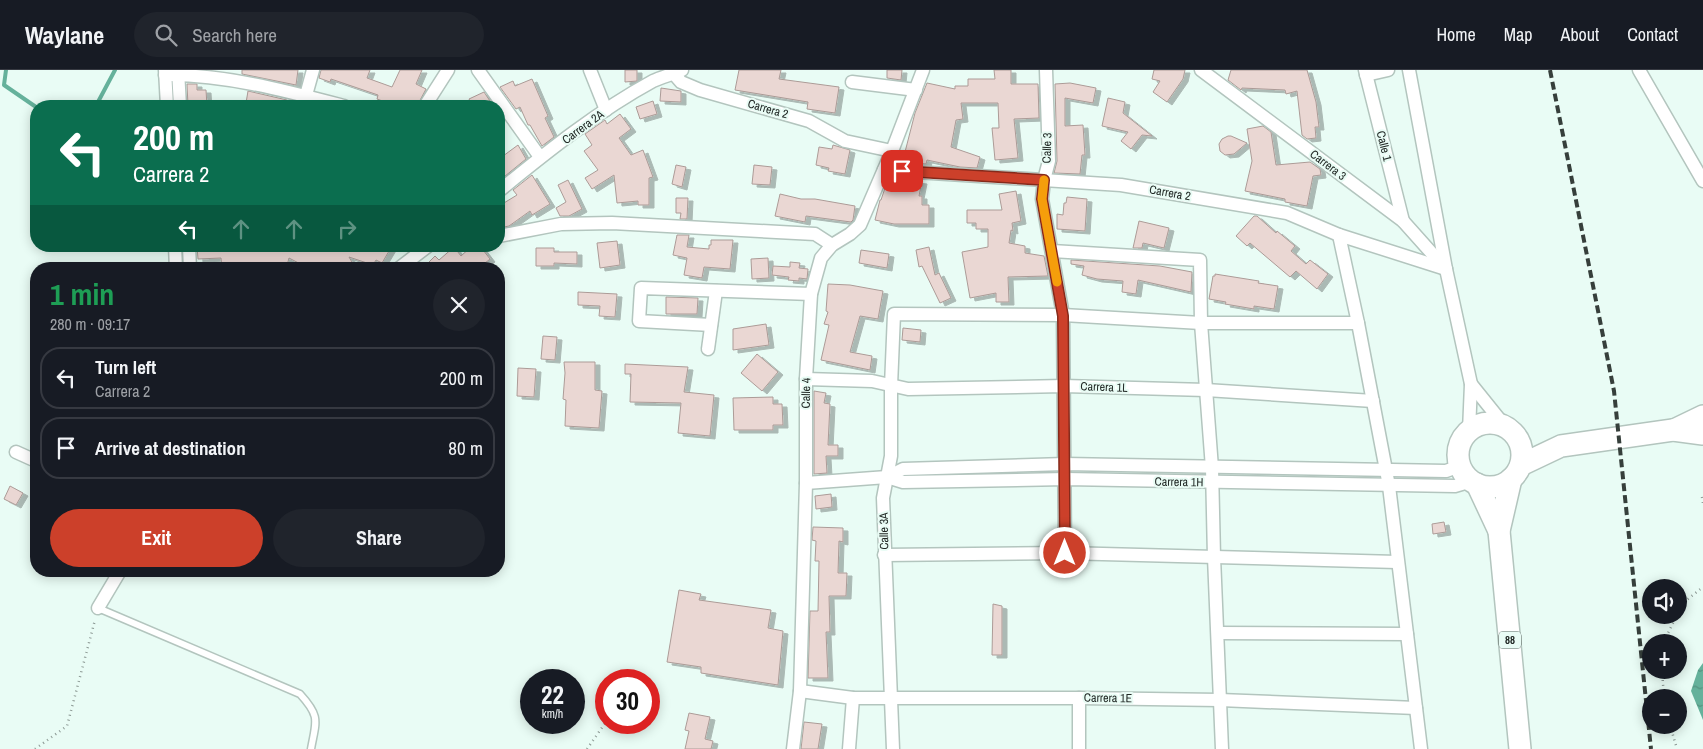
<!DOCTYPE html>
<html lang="en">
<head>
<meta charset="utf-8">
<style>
  body { margin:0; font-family:"Archivo Narrow",sans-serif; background:#20242c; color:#f1f3f6; height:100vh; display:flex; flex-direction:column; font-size:19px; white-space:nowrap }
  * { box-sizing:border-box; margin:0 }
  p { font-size:16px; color:#9ea1a6 }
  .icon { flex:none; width:28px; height:28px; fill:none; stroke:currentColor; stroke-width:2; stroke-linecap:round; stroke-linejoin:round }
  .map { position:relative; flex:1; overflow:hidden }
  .panel { position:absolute; left:30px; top:192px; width:475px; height:315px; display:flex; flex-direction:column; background:#171b24; border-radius:20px; box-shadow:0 2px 12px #0003 }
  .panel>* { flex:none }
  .guide { position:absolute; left:30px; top:30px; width:475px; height:152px; border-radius:20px; box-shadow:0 2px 12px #0003; background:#0b6e4f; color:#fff; overflow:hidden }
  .controls { position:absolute; left:1642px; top:509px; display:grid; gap:10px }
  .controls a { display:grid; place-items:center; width:45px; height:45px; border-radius:50%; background:#171b24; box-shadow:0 2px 12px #0003; font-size:25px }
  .speed { position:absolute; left:520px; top:599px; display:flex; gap:10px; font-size:25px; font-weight:700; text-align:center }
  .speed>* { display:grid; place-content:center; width:65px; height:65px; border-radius:50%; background:#171b24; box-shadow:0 2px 12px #0003; line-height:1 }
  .speed small { font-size:12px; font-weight:400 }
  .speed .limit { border:8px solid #d22; background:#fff; color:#111 }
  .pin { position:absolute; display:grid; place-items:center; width:42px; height:42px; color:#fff; margin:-21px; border-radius:10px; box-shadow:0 2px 8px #0006 }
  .me { position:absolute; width:55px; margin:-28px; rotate:0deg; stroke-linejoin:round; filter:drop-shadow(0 0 4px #0008) }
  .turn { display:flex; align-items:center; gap:18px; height:105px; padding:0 20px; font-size:22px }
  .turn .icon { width:65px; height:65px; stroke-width:2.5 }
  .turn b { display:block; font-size:35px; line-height:42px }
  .lanes { display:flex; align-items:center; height:48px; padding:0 20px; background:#0003; justify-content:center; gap:25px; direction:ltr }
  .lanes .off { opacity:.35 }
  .round { display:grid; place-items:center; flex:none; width:52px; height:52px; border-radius:26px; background:#20242c }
  .head { display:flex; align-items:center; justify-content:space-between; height:85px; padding:0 20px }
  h1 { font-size:30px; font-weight:700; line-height:38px; color:#1e9e55 }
  .action { display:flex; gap:10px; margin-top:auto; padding:10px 20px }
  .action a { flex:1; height:58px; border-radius:30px; background:#cc402a; color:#fff; font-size:20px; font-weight:700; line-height:58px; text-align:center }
  .action a+a { background:#20242c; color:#f1f3f6 }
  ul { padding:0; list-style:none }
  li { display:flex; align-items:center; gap:15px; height:62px; margin:0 10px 8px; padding:0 10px; border:2px solid #363941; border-radius:20px }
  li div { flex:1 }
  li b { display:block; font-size:19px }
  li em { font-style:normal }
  header { display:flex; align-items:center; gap:30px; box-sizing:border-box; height:70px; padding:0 25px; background:#171b24; border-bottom:1px solid #363941 }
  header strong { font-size:24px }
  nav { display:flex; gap:28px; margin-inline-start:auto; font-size:18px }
  .search { width:350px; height:45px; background:#20242c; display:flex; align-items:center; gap:12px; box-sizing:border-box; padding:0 18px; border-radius:28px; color:#9ea1a6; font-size:19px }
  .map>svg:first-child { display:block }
  .water { fill:url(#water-ripples) }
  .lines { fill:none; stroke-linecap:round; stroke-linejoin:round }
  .stream { stroke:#65b19b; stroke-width:4 }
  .building { fill:#ead7d3; stroke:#ac9b97; filter:url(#shadow) }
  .service-casing { stroke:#b3c5be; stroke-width:9 }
  .minor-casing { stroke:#b3c5be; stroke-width:15 }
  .trunk-casing { stroke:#b3c5be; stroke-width:24 }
  .path { stroke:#8c9994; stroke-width:2.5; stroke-dasharray:1 4; stroke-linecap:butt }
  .service { stroke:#fff; stroke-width:6 }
  .minor { stroke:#fff; stroke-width:12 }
  .trunk { stroke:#fff; stroke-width:21 }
  .rail { stroke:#363f3b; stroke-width:4; stroke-dasharray:8 4; stroke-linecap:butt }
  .route-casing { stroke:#852a1b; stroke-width:12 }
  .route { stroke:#cc402a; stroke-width:9 }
  .slow { stroke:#f59e0b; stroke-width:9 }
  .labels { text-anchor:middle; stroke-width:4; stroke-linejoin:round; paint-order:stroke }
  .shield { fill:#e9fcf5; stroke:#5d6863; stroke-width:1 }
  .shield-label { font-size:11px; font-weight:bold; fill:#212825 }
  .street-label { font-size:12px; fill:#212825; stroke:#e9fcf5 }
</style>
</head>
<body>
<header>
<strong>Waylane</strong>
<div class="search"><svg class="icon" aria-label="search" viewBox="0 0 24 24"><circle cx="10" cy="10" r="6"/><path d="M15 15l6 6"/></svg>Search here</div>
<nav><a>Home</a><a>Map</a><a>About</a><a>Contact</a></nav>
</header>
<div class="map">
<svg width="1703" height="679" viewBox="0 0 1703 679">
  <defs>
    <pattern id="water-ripples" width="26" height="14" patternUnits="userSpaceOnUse" patternTransform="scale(1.25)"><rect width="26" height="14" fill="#65b19b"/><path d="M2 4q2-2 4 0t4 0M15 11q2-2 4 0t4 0" fill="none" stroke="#53907e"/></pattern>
    <filter id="shadow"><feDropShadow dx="5" dy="3" stdDeviation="0" flood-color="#0004"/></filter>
  </defs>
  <rect width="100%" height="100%" fill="#e9fcf5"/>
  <polygon class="water" points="1703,593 1703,650 1691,621 1698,600"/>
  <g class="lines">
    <g class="stream">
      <polyline points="6,0 4,15 36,37"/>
      <polyline points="47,36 50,36"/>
      <polyline points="93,36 98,32 115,0"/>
    </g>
  </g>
  <g class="building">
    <polygon points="242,0 298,0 296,15 242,4"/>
    <polygon points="321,0 370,0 367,8 392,17 400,0 422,0 416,14 426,19 417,36 396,36 377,29 378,25 331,9 330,12 319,8"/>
    <polygon points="625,0 637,0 637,11 625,12"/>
    <polygon points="739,0 781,0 779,9 839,17 835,43 807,39 808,32 735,20"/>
    <polygon points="887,0 902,0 901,10 887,8"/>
    <polygon points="994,0 1011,0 1011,14 1038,14 1039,48 1014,49 1018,88 995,90 992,58 999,58 998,33 961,33 963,49 956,50 951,77 980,87 977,98 960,97 927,90 926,94 900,92 902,81 905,82 915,43 927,13 955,19 955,16 968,16 968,9 995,9"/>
    <polygon points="1154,0 1185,0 1183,9 1167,32 1153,22 1160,11 1152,9"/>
    <polygon points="1231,0 1307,0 1316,32 1319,57 1315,57 1316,68 1307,69 1302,65 1297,21 1286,24 1285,20 1242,18 1241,20 1228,10"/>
    <polygon points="532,9 548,46 545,48 554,67 542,76 530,55 528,55 520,37 516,39 500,17 513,11 515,16"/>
    <polygon points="1070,13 1096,18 1093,33 1065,28 1065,56 1083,55 1085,85 1082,85 1080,104 1054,103 1057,91 1055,14"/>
    <polygon points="187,14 197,14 197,20 206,20 207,36 188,36"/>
    <polygon points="661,18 681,21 681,32 660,31"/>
    <polygon points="248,21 287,30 286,36 266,36 246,33"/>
    <polygon points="484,22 492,34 487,36 472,36 469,29"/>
    <polygon points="1108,28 1125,32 1123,43 1152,66 1142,65 1131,79 1121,71 1128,62 1102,56"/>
    <polygon points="653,31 657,44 640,49 636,37"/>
    <polygon points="620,44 631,59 619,68 631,85 643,80 653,107 649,108 649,135 638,135 638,131 617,133 614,105 592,119 585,108 598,100 584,81 592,75 585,64 605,50 607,54"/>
    <polygon points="1263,56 1271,62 1276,95 1310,92 1320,99 1321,105 1313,106 1307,136 1285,132 1285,129 1245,121 1252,91 1247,59"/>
    <polygon points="1228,66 1231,66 1247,73 1234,84 1225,85 1220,81 1219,74 1222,69"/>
    <polygon points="518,75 526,89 499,111 499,89"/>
    <polygon points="833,75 850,80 845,104 828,101 829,98 816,95 819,77 832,79"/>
    <polygon points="676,95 686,97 682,117 672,114"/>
    <polygon points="754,95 772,97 770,115 752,114"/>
    <polygon points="532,105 550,134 532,145 530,141 509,156 499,158 499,136 517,125 513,120"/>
    <polygon points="905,109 922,111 919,126 922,126 922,135 929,135 929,154 894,154 875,150 880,130 881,130 887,112 903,115"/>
    <polygon points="568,110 582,139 569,146 560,146 556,138 566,132 558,115"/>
    <polygon points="1016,121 1021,151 1012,153 1013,161 1011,160 1009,173 1025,176 1025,183 1044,186 1048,206 1008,207 1009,232 996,232 996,223 970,228 962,182 988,177 988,159 976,159 976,153 967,153 967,140 1002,140 999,124"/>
    <polygon points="780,124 801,129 815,129 855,136 853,150 851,152 806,146 805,152 775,146"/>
    <polygon points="1067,127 1087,129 1085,161 1057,159 1057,144 1063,145 1064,133 1066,133"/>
    <polygon points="676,128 688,128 687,149 680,149 681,143 676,143"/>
    <polygon points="1254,146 1257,146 1276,163 1277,161 1295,176 1291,181 1306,194 1310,190 1328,204 1317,219 1296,201 1290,207 1250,173 1247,176 1236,166"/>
    <polygon points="1139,151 1169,158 1164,178 1143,173 1142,178 1133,178"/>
    <polygon points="677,165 689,165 687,177 709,179 709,175 711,175 711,170 733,170 730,199 704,197 702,208 684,205 687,188 673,185"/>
    <polygon points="617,171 620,195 600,198 597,173"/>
    <polygon points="197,176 209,176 209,178 236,176 392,176 382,193 376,190 373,195 349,187 356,199 310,199 289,188 286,199 222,199 221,188 198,189"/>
    <polygon points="472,176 480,176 490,189 478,199 422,199 435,186 439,190 454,177 461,186"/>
    <polygon points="929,177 935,205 939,203 951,228 940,233 922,196 919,197 916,180"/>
    <polygon points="536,178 554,178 554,182 577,182 577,194 554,193 554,196 536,196"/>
    <polygon points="861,180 889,184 887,198 859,193"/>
    <polygon points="768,188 769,208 752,209 751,189"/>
    <polygon points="1071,190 1160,196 1192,202 1191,222 1138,210 1136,224 1122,222 1123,211 1097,209 1082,205 1084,196 1071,194"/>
    <polygon points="790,192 800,193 799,198 808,199 807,209 799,208 799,211 788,210 789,207 772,205 773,196 790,197"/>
    <polygon points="1215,204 1259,211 1258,213 1278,216 1274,239 1254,236 1254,239 1225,234 1226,232 1209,229 1213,206 1215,206"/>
    <polygon points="828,214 850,215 883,221 878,249 860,246 850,282 872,286 870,300 821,290 829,255 824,254 828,242 826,241"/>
    <polygon points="578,222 617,224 615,247 599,246 600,236 578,235"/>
    <polygon points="666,227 698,228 697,244 666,244"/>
    <polygon points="766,254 769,275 733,280 733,259"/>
    <polygon points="903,258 921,260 920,272 902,270"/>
    <polygon points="543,266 557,267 555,290 541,289"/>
    <polygon points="757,284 778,302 762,321 741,303"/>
    <polygon points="564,292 595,292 595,320 602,321 599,358 565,356 566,330 563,329 565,303"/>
    <polygon points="625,294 688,297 684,322 714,325 710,366 678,363 681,333 630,332 631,304 625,304"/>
    <polygon points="518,298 536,299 534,327 517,326"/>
    <polygon points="814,321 826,323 824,333 830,334 828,375 838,375 838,386 826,386 827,403 814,404"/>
    <polygon points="773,327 773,334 782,334 783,355 773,355 773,360 734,360 733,328"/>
    <polygon points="10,416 23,423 16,435 4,429"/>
    <polygon points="831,424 832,437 816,439 815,426"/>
    <polygon points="1444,452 1446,462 1433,464 1432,454"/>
    <polygon points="813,457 843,458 843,472 839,471 838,503 847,503 846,526 829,526 830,562 826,562 828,608 808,608 810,541 818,541 819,491 815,491 816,471 812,470"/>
    <polygon points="679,520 701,524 699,530 771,540 768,558 783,561 778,615 701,603 701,597 667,592"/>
    <polygon points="993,534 1002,536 1002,585 992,585"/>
    <polygon points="689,643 710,647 705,669 713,671 711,679 685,679 689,661 685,660"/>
    <polygon points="804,652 822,654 818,679 801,679"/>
  </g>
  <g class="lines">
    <defs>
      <path id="service" d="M 98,538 L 300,624 C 321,647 316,651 311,679"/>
      <g id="minor">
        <polyline points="165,0 167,36"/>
        <polyline points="178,0 180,36"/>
        <polyline points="478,0 540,87"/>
        <polyline points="590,0 606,40"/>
        <polyline points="1046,0 1049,91 1044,110 1042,129 1063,245 1065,483"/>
        <polyline points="1201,0 1403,151 1445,198"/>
        <polyline points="1365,0 1403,151"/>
        <polyline points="1409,0 1446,199 1471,314 1469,361"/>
        <polyline points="1639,0 1703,111"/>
        <polyline points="674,4 681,12 700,20 809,51 845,71 892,81"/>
        <path d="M 165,5 C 224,4 287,21 344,36"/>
        <polyline points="1366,5 1388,0"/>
        <polyline points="852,12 916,20"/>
        <polyline points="303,36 313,0"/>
        <polyline points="425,36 448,0"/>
        <polyline points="884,100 1121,115 1287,143 1339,165 1446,199"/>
        <path d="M 499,121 C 548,81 598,41 653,11 C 662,7 673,4 682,0"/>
        <polyline points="1339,165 1358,253 1389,416 1421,679"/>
        <polyline points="499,166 561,154 612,153 815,164 832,175"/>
        <polyline points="175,176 176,199"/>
        <polyline points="189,176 190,199"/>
        <polyline points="1052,181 1200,190 1201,253 1212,398 1214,487 1222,679"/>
        <polyline points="398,199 428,176"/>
        <polyline points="711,255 639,251 641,218 811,224"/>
        <polyline points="708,279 716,221"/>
        <polyline points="806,309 872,311 908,319 1064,316 1206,320 1373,331"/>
        <polyline points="1471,314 1504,355"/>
        <polyline points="16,382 36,391"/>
        <polyline points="887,407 903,399 1065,394 1446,401 1460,396"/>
        <polyline points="806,413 887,407 903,412 1066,409 1455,416 1472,411"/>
        <polyline points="884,485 1065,483 1397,492"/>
        <polyline points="98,538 120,501"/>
        <polyline points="1218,563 1407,564"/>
        <polyline points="800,621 853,628 1079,628 1220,630 1416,638"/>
        <polyline points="1079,628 1079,679"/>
        <polyline points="793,679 800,621 806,413 806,309 811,224 821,188 832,175 850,164 860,155 892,81 923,0"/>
        <polyline points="849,679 853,628"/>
        <polyline points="893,679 883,428 891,386 891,316 894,244 1063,245 1201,253 1358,253"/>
      </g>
      <g id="trunk">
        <circle cx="1490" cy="385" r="32"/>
        <polyline points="1674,360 1703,346"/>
        <polyline points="1521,395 1561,376 1673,360 1703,364"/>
        <polyline points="1511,409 1499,461 1520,679"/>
        <polyline points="1477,414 1499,461"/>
      </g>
    </defs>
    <use href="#service" class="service-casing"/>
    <use href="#minor" class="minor-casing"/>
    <use href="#trunk" class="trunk-casing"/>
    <g class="path">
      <polyline points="1702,427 1703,434"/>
      <polyline points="1679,541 1683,533 1703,517"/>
      <polyline points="1665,572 1666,567 1677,545"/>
      <polyline points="1662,600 1664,628"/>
      <polyline points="608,652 642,656"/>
      <polyline points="1670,655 1677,679"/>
      <polyline points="35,679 67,656 95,550"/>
      <polyline points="587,679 606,652"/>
    </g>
    <use href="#service" class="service"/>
    <use href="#minor" class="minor"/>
    <use href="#trunk" class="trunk"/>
    <polyline class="rail" points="1550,0 1614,321 1651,679"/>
  </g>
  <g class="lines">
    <defs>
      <polyline id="route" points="902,101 1044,110 1042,129 1063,246 1065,483"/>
    </defs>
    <use href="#route" class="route-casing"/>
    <use href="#route" class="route"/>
    <polyline class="slow" points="1044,110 1042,129 1057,212"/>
  </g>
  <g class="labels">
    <rect class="shield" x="1499" y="561.5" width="22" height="17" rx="4"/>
    <g class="shield-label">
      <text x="1510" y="574">88</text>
    </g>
    <g class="street-label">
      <text transform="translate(768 39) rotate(16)" y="4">Carrera 2</text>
      <text transform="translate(583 57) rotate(-36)" y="4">Carrera 2A</text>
      <text transform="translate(1384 76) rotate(76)" y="4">Calle 1</text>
      <text transform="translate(1047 78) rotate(-88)" y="4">Calle 3</text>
      <text transform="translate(1328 95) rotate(37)" y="4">Carrera 3</text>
      <text transform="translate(1170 123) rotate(10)" y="4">Carrera 2</text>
      <text transform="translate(1104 317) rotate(2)" y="4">Carrera 1L</text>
      <text transform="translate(806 323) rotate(-89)" y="4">Calle 4</text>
      <text transform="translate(1179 412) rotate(1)" y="4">Carrera 1H</text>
      <text transform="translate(884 461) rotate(-91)" y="4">Calle 3A</text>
      <text transform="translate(1108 628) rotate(1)" y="4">Carrera 1E</text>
    </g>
  </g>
</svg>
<div class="controls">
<a><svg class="icon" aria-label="sound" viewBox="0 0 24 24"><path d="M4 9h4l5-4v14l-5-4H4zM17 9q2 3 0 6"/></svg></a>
<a>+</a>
<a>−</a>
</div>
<div class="speed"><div>22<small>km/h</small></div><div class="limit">30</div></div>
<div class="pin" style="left:902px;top:101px;background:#d93025"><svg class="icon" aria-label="arrive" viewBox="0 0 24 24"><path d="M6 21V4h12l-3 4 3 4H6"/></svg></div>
<svg class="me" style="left:1065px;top:483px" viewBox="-20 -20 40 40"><circle r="17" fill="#cc402a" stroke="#fff" stroke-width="3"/><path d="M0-11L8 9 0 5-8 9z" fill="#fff"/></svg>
<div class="guide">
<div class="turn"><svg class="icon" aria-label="left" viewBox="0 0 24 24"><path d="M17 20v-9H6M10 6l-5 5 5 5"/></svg><div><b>200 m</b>Carrera 2</div></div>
<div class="lanes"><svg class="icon" aria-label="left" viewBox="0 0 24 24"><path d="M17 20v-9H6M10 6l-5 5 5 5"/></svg><svg class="icon off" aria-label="ahead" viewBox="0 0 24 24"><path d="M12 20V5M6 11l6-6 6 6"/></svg><svg class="icon off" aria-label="ahead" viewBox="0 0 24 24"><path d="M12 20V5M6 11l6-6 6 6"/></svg><svg class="icon off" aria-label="right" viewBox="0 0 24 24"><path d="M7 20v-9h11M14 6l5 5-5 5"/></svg></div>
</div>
<section class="panel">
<div class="head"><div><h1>1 min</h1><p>280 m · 09:17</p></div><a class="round"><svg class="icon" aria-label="close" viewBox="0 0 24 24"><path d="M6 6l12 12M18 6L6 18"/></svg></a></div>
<ul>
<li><svg class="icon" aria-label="left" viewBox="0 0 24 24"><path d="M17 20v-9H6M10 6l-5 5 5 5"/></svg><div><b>Turn left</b><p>Carrera 2</p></div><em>200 m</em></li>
<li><svg class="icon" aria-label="arrive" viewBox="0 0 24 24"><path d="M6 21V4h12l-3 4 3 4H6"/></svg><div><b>Arrive at destination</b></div><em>80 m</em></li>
</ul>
<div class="action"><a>Exit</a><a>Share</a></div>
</section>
</div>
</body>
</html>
